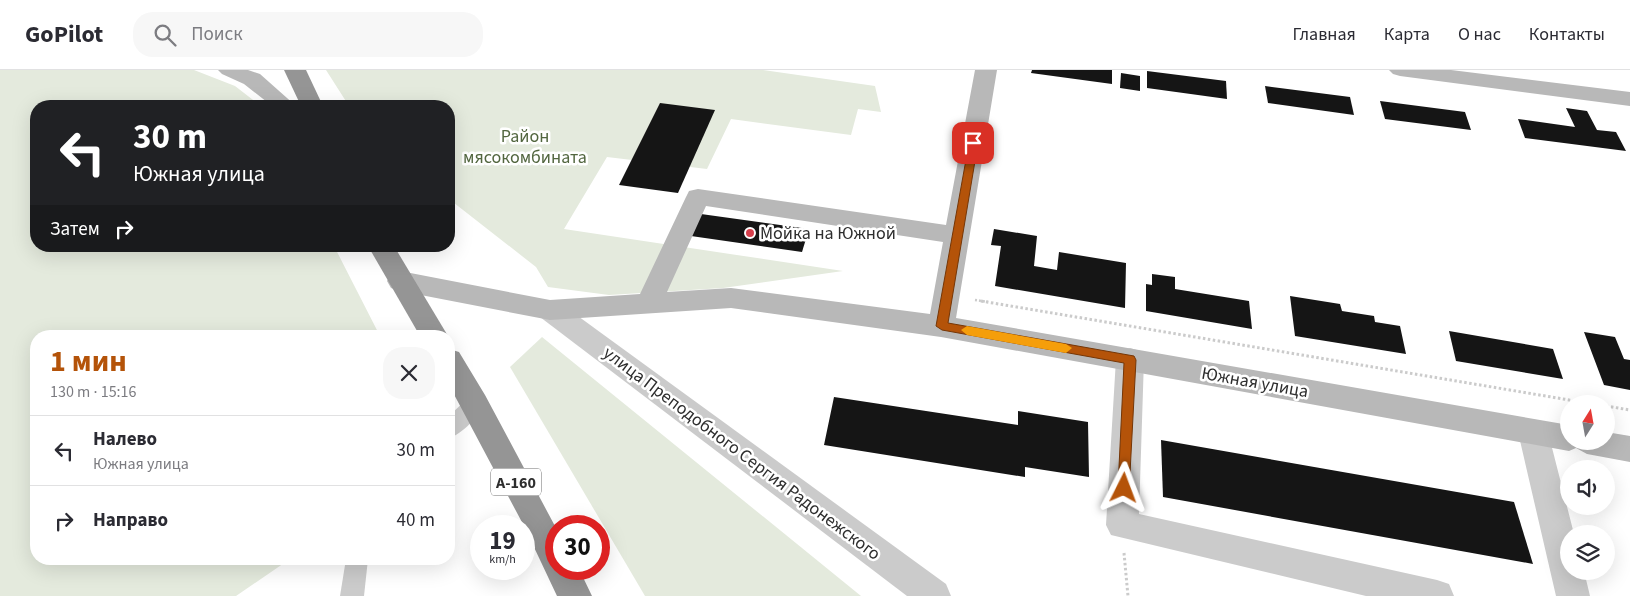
<!DOCTYPE html>
<html lang="ru">
<head>
<meta charset="utf-8">
<style>
  body { margin:0; font-family:"Source Sans 3",sans-serif; background:#f7f7f7; color:#2b2b33; height:100vh; display:flex; flex-direction:column; font-size:19px; white-space:nowrap }
  * { box-sizing:border-box; margin:0 }
  p { font-size:16px; color:#7c7c81 }
  .icon { flex:none; width:28px; height:28px; fill:none; stroke:currentColor; stroke-width:2; stroke-linecap:round; stroke-linejoin:round }
  .map { position:relative; flex:1; overflow:hidden }
  .sheet { position:absolute; left:30px; top:260px; width:425px; height:235px; display:flex; flex-direction:column; background:#fff; border-radius:20px; box-shadow:0 5px 20px #0002 }
  .sheet>* { flex:none }
  .top-card { position:absolute; left:30px; top:30px; width:425px; height:152px; border-radius:20px; box-shadow:0 5px 20px #0002; background:#202124; color:#fff; overflow:hidden }
  .needle { width:32px; rotate:11deg }
  .tools { position:absolute; left:1560px; top:325px; display:grid; gap:10px }
  .tools a { display:grid; place-items:center; width:55px; height:55px; border-radius:50%; background:#fff; box-shadow:0 5px 20px #0002; font-size:25px }
  .speed { position:absolute; left:470px; top:445px; display:flex; gap:10px; font-size:25px; font-weight:700; text-align:center }
  .speed>* { display:grid; place-content:center; width:65px; height:65px; border-radius:50%; background:#fff; box-shadow:0 5px 20px #0002; line-height:1 }
  .speed small { font-size:12px; font-weight:400 }
  .speed .limit { border:8px solid #d22; background:#fff; color:#111 }
  .pin { position:absolute; display:grid; place-items:center; width:42px; height:42px; color:#fff; margin:-21px; border-radius:10px; box-shadow:0 2px 8px #0006 }
  .me { position:absolute; width:55px; margin:-28px; rotate:3deg; stroke-linejoin:round; filter:drop-shadow(0 0 4px #0008) }
  .turn { display:flex; align-items:center; gap:18px; height:105px; padding:0 20px; font-size:22px }
  .turn .icon { width:65px; height:65px; stroke-width:2.5 }
  .turn b { display:block; font-size:35px; line-height:42px }
  .then { display:flex; align-items:center; height:48px; padding:0 20px; background:#0003; gap:10px; font-size:19px }
  .round { display:grid; place-items:center; flex:none; width:52px; height:52px; border-radius:20px; background:#f7f7f7 }
  .head { display:flex; align-items:center; justify-content:space-between; height:85px; padding:0 20px }
  h1 { font-size:30px; font-weight:700; line-height:38px; color:#b45309 }
  ul { padding:0; list-style:none }
  li { display:flex; align-items:center; gap:15px; height:70px; padding:0 20px; border-top:1px solid #e1e1e2 }
  li div { flex:1 }
  li b { display:block; font-size:19px }
  li em { font-style:normal }
  header { display:flex; align-items:center; gap:30px; box-sizing:border-box; height:70px; padding:0 25px; background:#fff; border-bottom:1px solid #e1e1e2 }
  header strong { font-size:24px }
  nav { display:flex; gap:28px; margin-inline-start:auto; font-size:18px }
  .search { width:350px; height:45px; background:#f7f7f7; display:flex; align-items:center; gap:12px; box-sizing:border-box; padding:0 18px; border-radius:20px; color:#7c7c81; font-size:19px }
  .map>svg:first-child { display:block }
  .green { fill:#e4eadd }
  .building { fill:#151515 }
  .lines { fill:none; stroke-linecap:round; stroke-linejoin:round }
  .path-far1 { stroke:#cbcbcb; stroke-width:2.5; stroke-dasharray:2 2; stroke-linecap:butt }
  .path { stroke:#cbcbcb; stroke-width:3; stroke-dasharray:2.5 2.5; stroke-linecap:butt }
  .lane { fill:#cbcbcb; fill-rule:evenodd }
  .street { fill:#cbcbcb; fill-rule:evenodd }
  .secondary { fill:#b8b8b8; fill-rule:evenodd }
  .highway { fill:#959595; fill-rule:evenodd }
  .route { fill:#b45309; stroke:#753606 }
  .slow { fill:#f59e0b }
  .poi-dot { fill:#d73f4c; stroke:#fff; stroke-width:2 }
  .labels { text-anchor:middle; stroke-width:5; stroke-linejoin:round; paint-order:stroke }
  .shield { fill:#fff; stroke:#6d6d6d; stroke-width:1 }
  .shield-label { font-size:16px; font-weight:bold; fill:#2e2e2e }
  .park-label { font-size:18px; fill:#52663f; stroke:#fff }
  .poi-label { font-size:18px; fill:#2e2e2e; stroke:#fff; text-anchor:start }
  .street-label { font-size:18px; fill:#2e2e2e; stroke:#fff }
</style>
</head>
<body>
<header>
<strong>GoPilot</strong>
<div class="search"><svg class="icon" aria-label="search" viewBox="0 0 24 24"><circle cx="10" cy="10" r="6"/><path d="M15 15l6 6"/></svg>Поиск</div>
<nav><a>Главная</a><a>Карта</a><a>О нас</a><a>Контакты</a></nav>
</header>
<div class="map">
<svg width="1630" height="526" viewBox="0 0 1630 526">
  <rect width="100%" height="100%" fill="#fff"/>
  <g class="green">
    <polygon points="0,0 194,0 235,16 261,36 36,36 36,176 334,176 380,266 36,266 36,489 290,489 236,526 0,526"/>
    <polygon points="326,0 763,0 875,16 881,42 858,39 851,65 731,49 707,99 607,87 564,159 843,201 723,218 609,225 548,217 536,197 449,129 449,36 349,36"/>
    <polygon points="542,267 861,526 645,526 510,297"/>
  </g>
  <g class="building">
    <polygon points="1032,0 1112,0 1112,14 1031,3"/>
    <polygon points="1147,1 1226,11 1227,29 1147,18"/>
    <polygon points="1121,3 1140,6 1140,21 1120,18"/>
    <polygon points="1265,16 1350,27 1354,45 1268,33"/>
    <polygon points="1380,31 1465,42 1471,60 1385,49"/>
    <polygon points="660,33 715,40 678,123 619,115"/>
    <polygon points="1566,38 1587,41 1597,60 1616,62 1626,81 1525,68 1518,49 1575,57"/>
    <polygon points="701,144 809,159 802,182 691,166"/>
    <polygon points="994,159 1037,166 1034,196 1057,200 1059,182 1126,193 1125,238 995,216 1001,176 991,175"/>
    <polygon points="1152,204 1175,207 1175,219 1249,231 1252,259 1146,241 1146,214 1152,215"/>
    <polygon points="1290,226 1340,234 1342,241 1374,246 1375,252 1400,256 1406,284 1295,266"/>
    <polygon points="1449,261 1553,279 1563,309 1456,291"/>
    <polygon points="1584,262 1615,267 1624,289 1630,290 1630,320 1604,315"/>
    <polygon points="834,327 1018,355 1018,341 1088,352 1089,407 1025,397 1025,407 824,375"/>
    <polygon points="1161,370 1514,432 1533,494 1163,427"/>
  </g>
  <g class="lines">
    <polyline class="path-far1" points="975,230 988,232"/>
    <g class="path">
      <polyline points="981,231 1593,334"/>
      <polyline points="1606,336 1630,340"/>
      <polyline points="1124,483 1128,526"/>
    </g>
    <g class="lane">
      <path d="M 475,326 L 482,328 L 485,334 C 479,346 462,364 449,368 L 449,346 L 468,328 Z"/>
      <polygon points="346,489 368,489 364,526 340,526"/>
    </g>
    <g class="street">
      <polygon points="550,230 560,233 946,514 951,526 907,526 540,247 537,240 540,233"/>
      <polygon points="1130,278 1140,281 1144,289 1139,444 1437,510 1449,514 1454,526 1366,526 1111,465 1106,455 1116,289 1120,281"/>
      <polygon points="1533,349 1544,353 1548,362 1574,464 1569,464 1569,501 1584,501 1590,526 1556,526 1518,362 1522,353"/>
    </g>
    <g class="secondary">
      <polygon points="218,0 248,0 260,4 296,36 272,36 244,14 222,4"/>
      <path d="M 975,0 L 997,0 L 956,248 L 1569,355 L 1569,371 L 1606,371 L 1606,362 L 1630,366 L 1630,392 L 1587,384 L 1576,378 L 1569,381 L 941,267 L 731,238 L 550,250 L 400,221 L 391,218 L 387,211 L 391,204 L 400,201 L 550,230 L 640,224 L 686,127 L 689,121 L 698,119 L 946,155 ZM 706,136 L 943,172 L 930,244 L 731,218 L 667,222 Z"/>
      <polygon points="1389,0 1451,0 1630,22 1630,36 1400,6 1393,4"/>
    </g>
    <g class="highway">
      <polygon points="284,0 306,0 323,36 301,36"/>
      <polygon points="368,176 394,176 448,266 420,266"/>
      <polygon points="449,279 459,282 485,325 556,458 556,499 579,499 592,526 557,526 524,456 449,315"/>
    </g>
  </g>
  <polygon class="route" points="973,70 978,73 948,253 1134,286 1136,290 1129,422 1124,424 1119,422 1118,418 1124,293 942,260 936,256 969,73"/>
  <polygon class="slow" points="967,256 1066,274 1072,278 1066,283 967,265 961,260"/>
  <circle class="poi-dot" cx="750" cy="163" r="5"/>
  <g class="labels">
    <rect class="shield" x="491" y="398.5" width="50" height="27" rx="4"/>
    <g class="shield-label">
      <text x="516" y="418">А-160</text>
    </g>
    <g class="park-label">
      <text x="525" y="72">Район<tspan x="525" dy="21">мясокомбината</tspan></text>
    </g>
    <g class="poi-label">
      <text x="760" y="169">Мойка на Южной</text>
    </g>
    <g class="street-label">
      <text transform="translate(1255 312) rotate(10)" y="6">Южная улица</text>
      <text transform="translate(742 383) rotate(37)" y="6">улица Преподобного Сергия Радонежского</text>
    </g>
  </g>
</svg>
<div class="tools">
<a><svg class="needle" viewBox="-14 -14 28 28"><path d="M0-13l5 13h-10z" fill="#e53935"/><path d="M0 13l5-13h-10z" fill="#7c7c81"/></svg></a>
<a><svg class="icon" aria-label="sound" viewBox="0 0 24 24"><path d="M4 9h4l5-4v14l-5-4H4zM17 9q2 3 0 6"/></svg></a>
<a><svg class="icon" aria-label="layers" viewBox="0 0 24 24"><path d="M12 4l9 5-9 5-9-5zM3 14l9 5 9-5"/></svg></a>
</div>
<div class="speed"><div>19<small>km/h</small></div><div class="limit">30</div></div>
<div class="pin" style="left:973px;top:73px;background:#d93025"><svg class="icon" aria-label="arrive" viewBox="0 0 24 24"><path d="M6 21V4h12l-3 4 3 4H6"/></svg></div>
<svg class="me" style="left:1124px;top:418px" viewBox="-20 -20 40 40"><path d="M0-17L14 15 0 8-14 15z" fill="#b45309" stroke="#fff" stroke-width="4"/></svg>
<div class="top-card">
<div class="turn"><svg class="icon" aria-label="left" viewBox="0 0 24 24"><path d="M17 20v-9H6M10 6l-5 5 5 5"/></svg><div><b>30 m</b>Южная улица</div></div>
<div class="then">Затем<svg class="icon" aria-label="right" viewBox="0 0 24 24"><path d="M7 20v-9h11M14 6l5 5-5 5"/></svg></div>
</div>
<section class="sheet">
<div class="head"><div><h1>1 мин</h1><p>130 m · 15:16</p></div><a class="round"><svg class="icon" aria-label="close" viewBox="0 0 24 24"><path d="M6 6l12 12M18 6L6 18"/></svg></a></div>
<ul>
<li><svg class="icon" aria-label="left" viewBox="0 0 24 24"><path d="M17 20v-9H6M10 6l-5 5 5 5"/></svg><div><b>Налево</b><p>Южная улица</p></div><em>30 m</em></li>
<li><svg class="icon" aria-label="right" viewBox="0 0 24 24"><path d="M7 20v-9h11M14 6l5 5-5 5"/></svg><div><b>Направо</b></div><em>40 m</em></li>
</ul>
</section>
</div>
</body>
</html>
